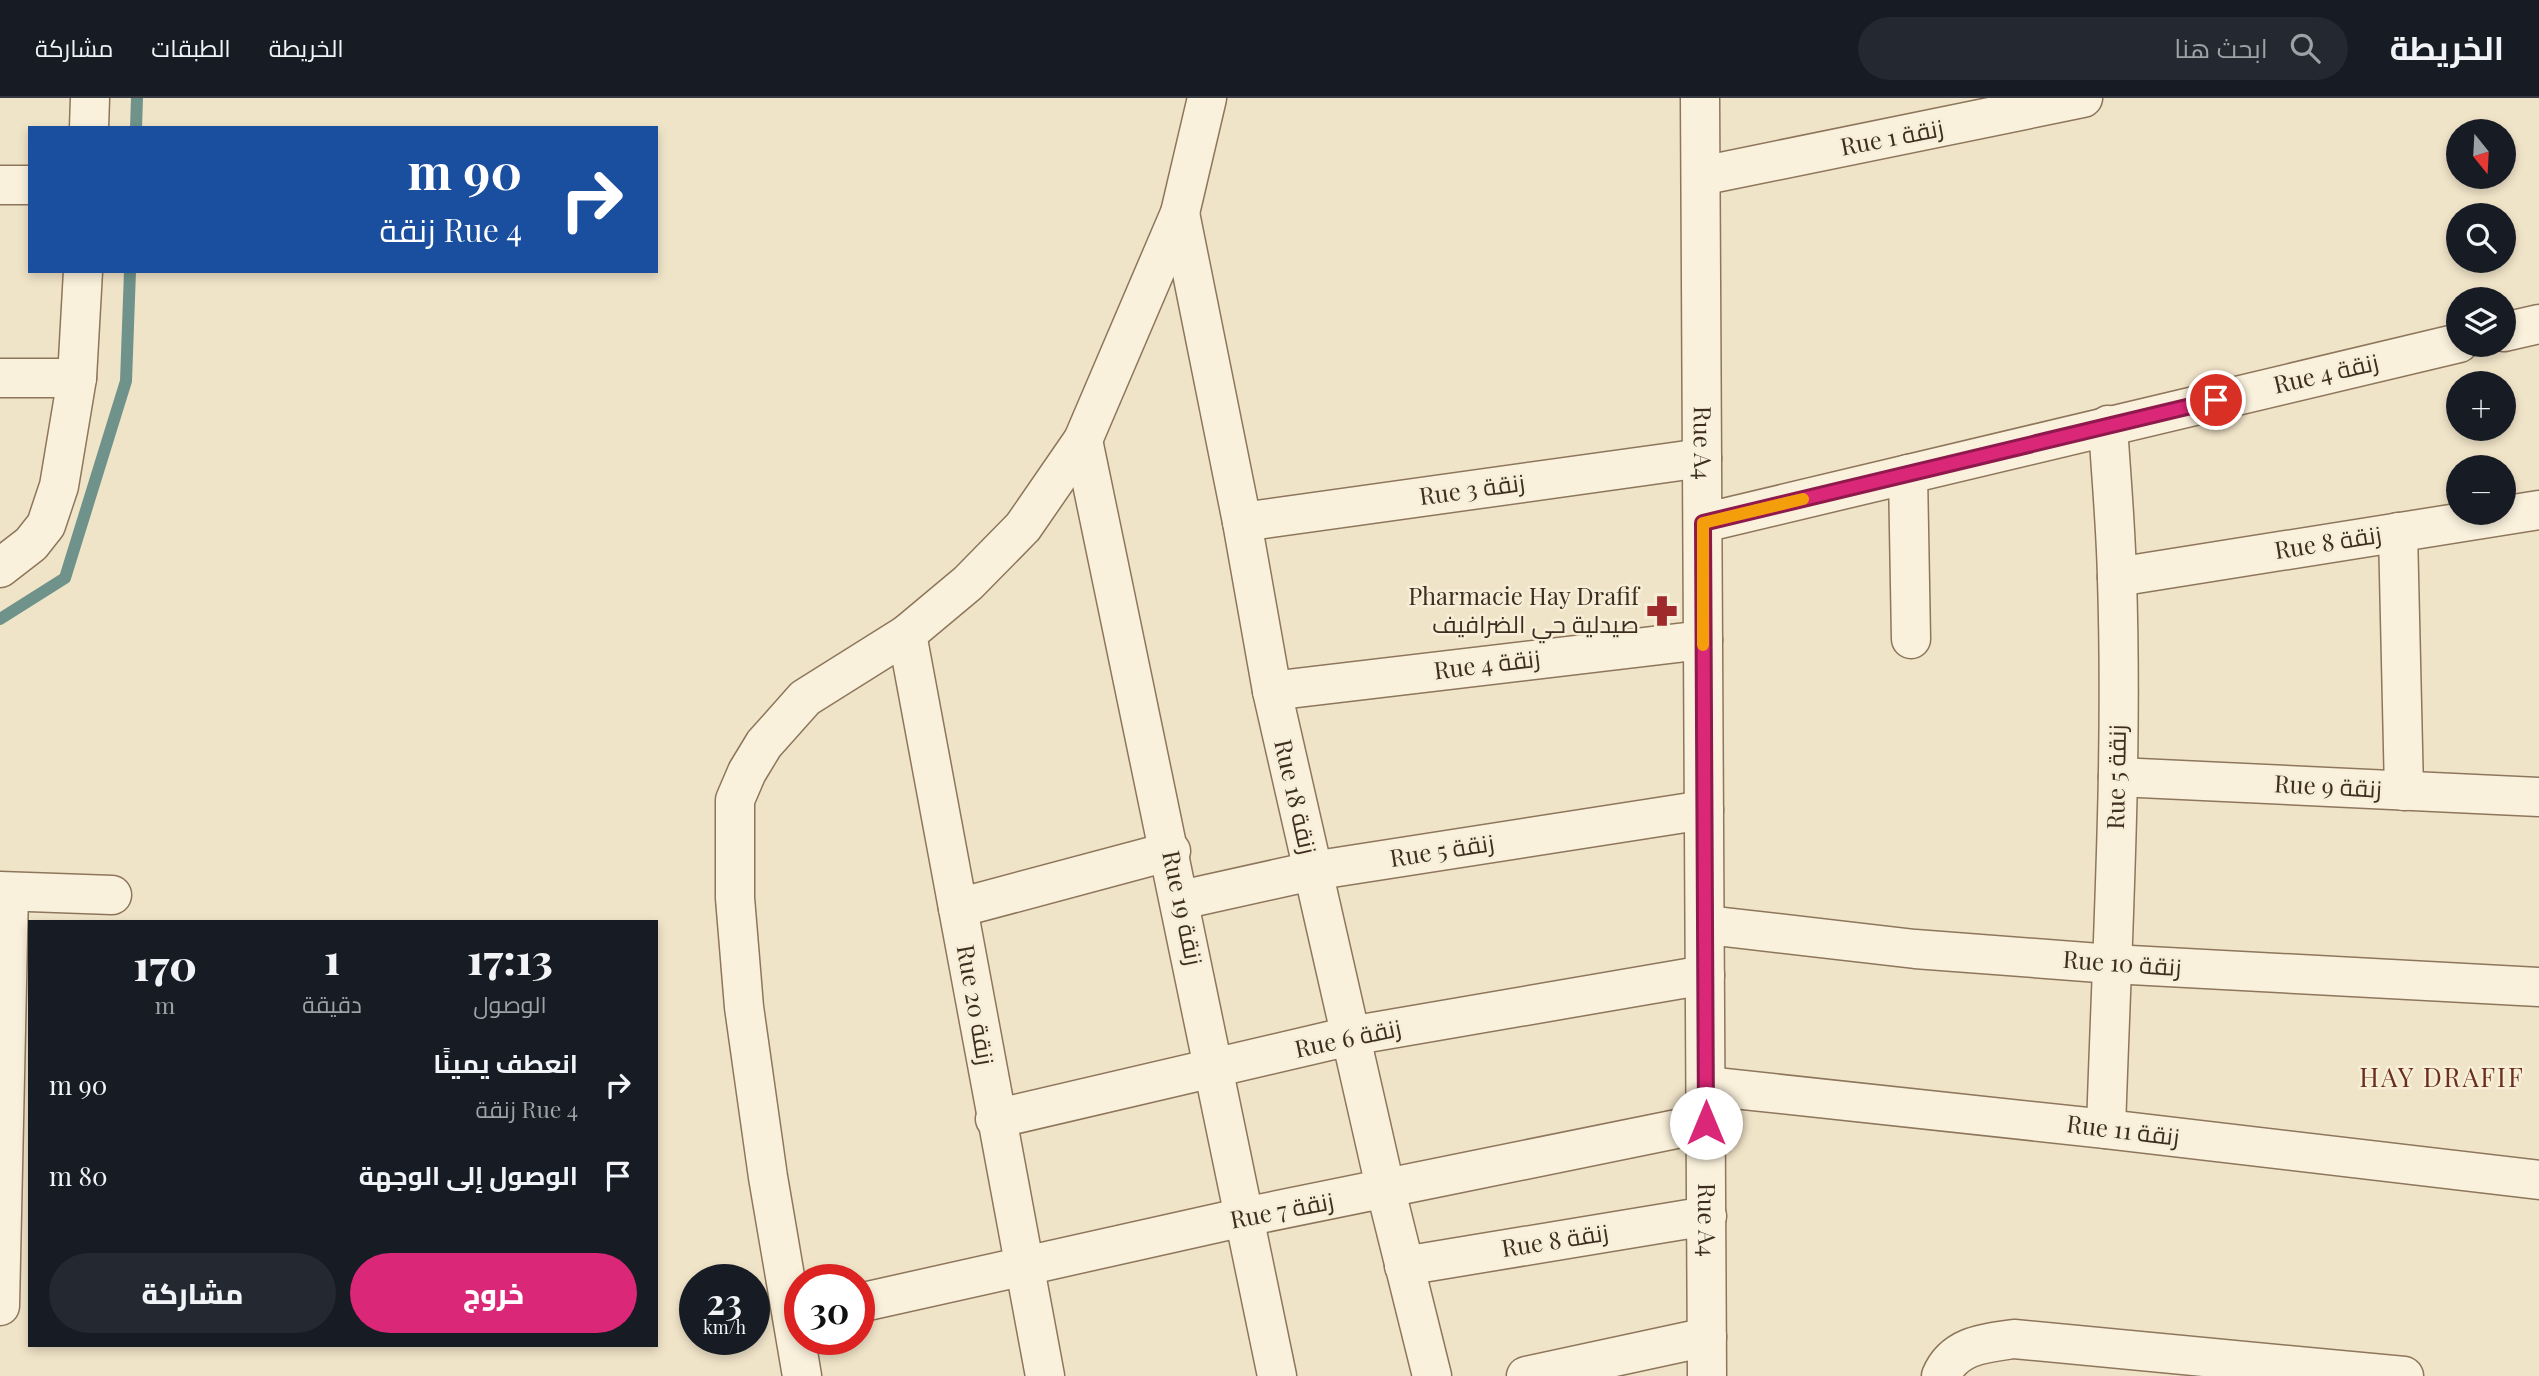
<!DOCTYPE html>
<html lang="ar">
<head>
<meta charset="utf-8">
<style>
  body { margin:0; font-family:"Playfair Display",Cairo,serif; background:#242831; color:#f1f3f6; direction:rtl; height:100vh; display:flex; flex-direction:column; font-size:26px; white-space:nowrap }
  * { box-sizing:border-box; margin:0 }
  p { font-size:23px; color:#9ea1a6 }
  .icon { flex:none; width:38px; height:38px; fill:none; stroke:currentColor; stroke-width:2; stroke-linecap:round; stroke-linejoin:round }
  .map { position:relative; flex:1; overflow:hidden; direction:ltr }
  .details { position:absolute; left:28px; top:822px; width:630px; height:427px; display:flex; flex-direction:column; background:#171b24; border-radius:0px; box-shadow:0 4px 10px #0003; direction:rtl }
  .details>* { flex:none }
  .top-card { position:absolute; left:28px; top:28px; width:630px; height:147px; border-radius:0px; box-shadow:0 4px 10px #0003; direction:rtl; background:#1a4fa0; color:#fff; overflow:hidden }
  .needle { width:46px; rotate:162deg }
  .tools { position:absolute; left:2446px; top:21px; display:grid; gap:14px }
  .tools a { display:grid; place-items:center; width:70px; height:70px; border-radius:50%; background:#171b24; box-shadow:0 4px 10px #0003; font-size:35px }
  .speed { position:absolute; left:679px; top:1166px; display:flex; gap:14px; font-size:35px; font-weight:700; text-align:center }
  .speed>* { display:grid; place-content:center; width:91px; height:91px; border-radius:50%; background:#171b24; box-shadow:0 4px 10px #0003; line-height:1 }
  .speed small { font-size:18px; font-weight:400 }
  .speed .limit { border:10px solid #d22; background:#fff; color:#111 }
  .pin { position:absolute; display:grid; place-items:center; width:60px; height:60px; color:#fff; margin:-30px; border:4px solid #fff; border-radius:50%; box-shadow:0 2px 7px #0007 }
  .me { position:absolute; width:77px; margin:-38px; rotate:0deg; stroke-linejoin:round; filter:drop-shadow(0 0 5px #0008) }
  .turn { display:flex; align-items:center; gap:24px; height:147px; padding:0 21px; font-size:32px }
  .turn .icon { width:91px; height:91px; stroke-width:2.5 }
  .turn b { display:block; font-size:49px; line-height:60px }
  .eta { display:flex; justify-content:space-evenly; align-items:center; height:119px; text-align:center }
  .eta b { font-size:42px; font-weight:800; line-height:49px }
  .button { display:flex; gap:14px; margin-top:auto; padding:14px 21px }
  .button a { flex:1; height:80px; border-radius:42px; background:#db2777; color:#fff; font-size:28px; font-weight:800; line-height:80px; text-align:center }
  .button a+a { background:#242831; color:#f1f3f6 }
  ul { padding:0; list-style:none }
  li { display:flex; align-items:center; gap:21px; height:91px; padding:0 21px }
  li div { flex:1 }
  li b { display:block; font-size:26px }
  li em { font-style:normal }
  header { display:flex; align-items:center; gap:42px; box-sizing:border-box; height:98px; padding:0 35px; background:#171b24; border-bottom:2px solid #363941 }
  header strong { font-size:33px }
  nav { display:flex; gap:38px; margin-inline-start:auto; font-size:24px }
  .search { width:490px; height:63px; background:#242831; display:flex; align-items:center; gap:18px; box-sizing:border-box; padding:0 24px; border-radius:38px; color:#9ea1a6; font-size:26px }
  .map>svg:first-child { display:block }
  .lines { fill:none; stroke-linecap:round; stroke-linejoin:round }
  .stream { stroke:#6f938a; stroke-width:12 }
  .minor-casing { stroke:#8d765c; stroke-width:41 }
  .minor { stroke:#faf1dc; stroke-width:38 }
  .route-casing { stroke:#8e194d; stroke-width:18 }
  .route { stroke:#db2777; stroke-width:12 }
  .slow { stroke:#f59e0b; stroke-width:12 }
  .labels { text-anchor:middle; stroke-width:5; stroke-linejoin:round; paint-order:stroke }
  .street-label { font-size:24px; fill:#3d2e20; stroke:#f7eed8 }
  .poi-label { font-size:24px; fill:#3d2e20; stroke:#f7eed8; text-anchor:end }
  .neighbourhood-label { font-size:26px; letter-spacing:2px; fill:#6b2e1e; stroke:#f7eed8 }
</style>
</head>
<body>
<header>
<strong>الخريطة</strong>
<div class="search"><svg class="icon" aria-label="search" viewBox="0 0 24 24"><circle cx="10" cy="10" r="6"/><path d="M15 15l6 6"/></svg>ابحث هنا</div>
<nav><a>الخريطة</a><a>الطبقات</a><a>مشاركة</a></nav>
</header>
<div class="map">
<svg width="2539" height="1278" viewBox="0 0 2539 1278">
  <rect width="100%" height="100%" fill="#f0e4c8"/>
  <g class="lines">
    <g class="stream">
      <polyline points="136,30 137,0"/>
      <polyline points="0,521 65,480 126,283 130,173"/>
    </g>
    <defs>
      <g id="minor">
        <path id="s1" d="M 1700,0 L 1707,1278"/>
        <polyline points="89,30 90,0"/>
        <polyline points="1701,78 2083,0"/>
        <polyline points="0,87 30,87"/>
        <polyline points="1180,115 1242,424 1272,593 1386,1093 1432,1278"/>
        <polyline points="2504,234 2539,226"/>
        <polyline points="0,280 77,280"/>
        <polyline points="1083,342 1277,1278"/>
        <polyline points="1908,376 1911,541"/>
        <polyline points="1242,424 1702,360"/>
        <polyline points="1703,425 2459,245"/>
        <polyline points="2398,434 2404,693"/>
        <polyline points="0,470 31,446 46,427 59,388 77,280 83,173"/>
        <polyline points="2117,479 2539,412"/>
        <polyline points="907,536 1045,1278"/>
        <polyline points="1272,593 1703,542"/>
        <polyline points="2118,679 2539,699"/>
        <polyline points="0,793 112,797"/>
        <polyline points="1181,802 1312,773 1704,712"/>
        <polyline points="958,810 1171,753"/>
        <polyline points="1707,827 1915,851 2112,866 2539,889"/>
        <polyline points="1706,988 2106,1031 2539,1082"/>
        <polyline points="995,1021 1350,938 1705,877"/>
        <path d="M 2106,1031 C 2112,847 2123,664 2117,481 C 2116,430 2111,378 2108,327"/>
        <polyline points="1404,1168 1707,1118"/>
        <polyline points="859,1205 1244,1119 1706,1025"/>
        <polyline points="0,1208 9,794"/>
        <polyline points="802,1278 768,1079 744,909 735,800 735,702 747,674 764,646 805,600 907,536 968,485 1023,429 1083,342 1180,115 1207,0"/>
        <polyline points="1526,1278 1707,1239"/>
        <path d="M 1941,1278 C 1954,1247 1985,1245 2014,1241 L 2404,1278"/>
      </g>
    </defs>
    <use href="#minor" class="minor-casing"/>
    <use href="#minor" class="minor"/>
  </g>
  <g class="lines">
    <defs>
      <polyline id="route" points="1706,1025 1703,425 2216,302"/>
    </defs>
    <use href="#route" class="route-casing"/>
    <use href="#route" class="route"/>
    <polyline class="slow" points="1703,547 1703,425 1803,401"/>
  </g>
  <defs>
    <symbol id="pharmacy-bare" viewBox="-9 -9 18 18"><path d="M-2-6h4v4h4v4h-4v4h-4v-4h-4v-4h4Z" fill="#9e2a2b" stroke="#f7eed8" stroke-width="2.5" paint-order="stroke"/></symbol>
  </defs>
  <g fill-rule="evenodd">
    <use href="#pharmacy-bare" x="1640" y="491" width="44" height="44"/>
  </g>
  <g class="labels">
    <g class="street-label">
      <text transform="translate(1892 40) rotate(-11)" y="8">Rue 1 زنقة</text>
      <text transform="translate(2326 276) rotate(-13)" y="8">Rue 4 زنقة</text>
      <text dy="8" stroke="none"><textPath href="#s1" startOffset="345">Rue A4</textPath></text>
      <text transform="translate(1472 392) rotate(-8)" y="8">Rue 3 زنقة</text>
      <text transform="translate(2328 445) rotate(-9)" y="8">Rue 8 زنقة</text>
      <text transform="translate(1487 567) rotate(-7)" y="8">Rue 4 زنقة</text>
      <text transform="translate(2117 679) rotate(-89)" y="8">Rue 5 زنقة</text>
      <text transform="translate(2328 689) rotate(3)" y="8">Rue 9 زنقة</text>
      <text transform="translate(1295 699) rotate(77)" y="8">Rue 18 زنقة</text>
      <text transform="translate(1442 753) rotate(-9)" y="8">Rue 5 زنقة</text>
      <text transform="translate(1182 810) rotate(78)" y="8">Rue 19 زنقة</text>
      <text transform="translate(2122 866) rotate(4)" y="8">Rue 10 زنقة</text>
      <text transform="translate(975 907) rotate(80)" y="8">Rue 20 زنقة</text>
      <text transform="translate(1348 941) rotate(-12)" y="8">Rue 6 زنقة</text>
      <text transform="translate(2123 1033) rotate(7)" y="8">Rue 11 زنقة</text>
      <text transform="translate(1282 1113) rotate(-11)" y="8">Rue 7 زنقة</text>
      <text dy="8" stroke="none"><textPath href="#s1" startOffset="1122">Rue A4</textPath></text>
      <text transform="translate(1555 1143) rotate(-9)" y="8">Rue 8 زنقة</text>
    </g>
    <g class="poi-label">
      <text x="1639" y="507">Pharmacie Hay Drafif<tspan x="1639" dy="28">صيدلية حي الضرافيف</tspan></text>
    </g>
    <g class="neighbourhood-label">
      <text x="2442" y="989">HAY DRAFIF</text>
    </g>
  </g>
</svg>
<div class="tools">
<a><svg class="needle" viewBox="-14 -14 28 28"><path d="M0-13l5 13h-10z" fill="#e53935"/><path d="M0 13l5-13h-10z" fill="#9ea1a6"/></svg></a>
<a><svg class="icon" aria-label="search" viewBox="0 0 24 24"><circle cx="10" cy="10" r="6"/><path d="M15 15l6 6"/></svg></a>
<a><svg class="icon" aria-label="layers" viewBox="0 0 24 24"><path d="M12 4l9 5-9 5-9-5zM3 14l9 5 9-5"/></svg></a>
<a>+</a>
<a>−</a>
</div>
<div class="speed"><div>23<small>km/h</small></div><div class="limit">30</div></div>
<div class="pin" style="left:2216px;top:302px;background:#d93025"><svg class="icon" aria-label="arrive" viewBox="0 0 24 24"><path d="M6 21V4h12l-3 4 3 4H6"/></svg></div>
<svg class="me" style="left:1706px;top:1025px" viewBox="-20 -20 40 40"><circle r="19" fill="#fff"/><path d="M0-13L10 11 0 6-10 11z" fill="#db2777"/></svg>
<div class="top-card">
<div class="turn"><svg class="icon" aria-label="right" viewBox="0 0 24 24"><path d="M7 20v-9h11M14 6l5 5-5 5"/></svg><div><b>90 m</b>Rue 4 زنقة</div></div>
</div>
<section class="details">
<div class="eta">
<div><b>17:13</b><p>الوصول</p></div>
<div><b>1</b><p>دقيقة</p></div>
<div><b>170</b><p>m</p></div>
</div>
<ul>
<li><svg class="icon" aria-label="right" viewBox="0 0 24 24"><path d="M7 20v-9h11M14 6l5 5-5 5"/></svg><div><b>انعطف يمينًا</b><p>Rue 4 زنقة</p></div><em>90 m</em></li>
<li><svg class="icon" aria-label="arrive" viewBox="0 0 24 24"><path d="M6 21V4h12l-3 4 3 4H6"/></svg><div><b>الوصول إلى الوجهة</b></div><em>80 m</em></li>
</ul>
<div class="button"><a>خروج</a><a>مشاركة</a></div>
</section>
</div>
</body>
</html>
